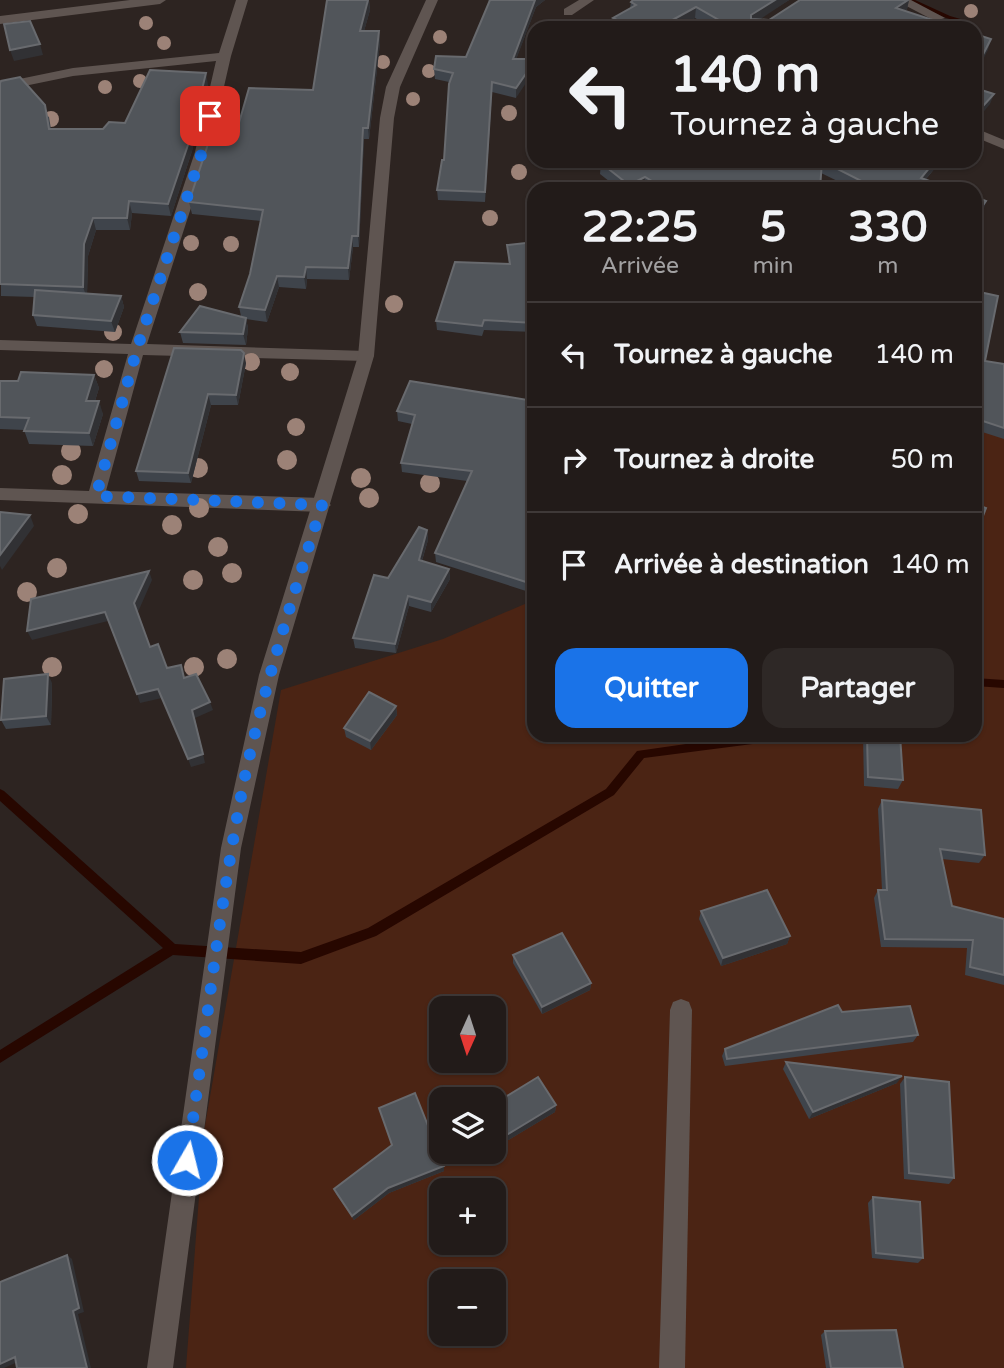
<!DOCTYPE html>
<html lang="fr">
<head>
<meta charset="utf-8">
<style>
  body { margin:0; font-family:"Varela Round",sans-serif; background:#2e2826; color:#f1f3f6; height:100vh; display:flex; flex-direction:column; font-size:26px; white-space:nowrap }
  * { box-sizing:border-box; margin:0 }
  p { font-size:23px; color:#a2a1a2 }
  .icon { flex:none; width:38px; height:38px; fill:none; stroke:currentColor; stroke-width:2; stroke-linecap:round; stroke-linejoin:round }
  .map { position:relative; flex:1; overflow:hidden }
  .side { position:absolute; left:527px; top:182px; width:455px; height:560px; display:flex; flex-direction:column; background:#221b19; border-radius:21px; box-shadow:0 2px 5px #0004,0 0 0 2px #3f3938 }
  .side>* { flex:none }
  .guide { position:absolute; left:527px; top:21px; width:455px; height:147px; border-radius:21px; box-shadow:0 2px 5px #0004,0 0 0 2px #3f3938; background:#221b19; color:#f1f3f6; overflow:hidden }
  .needle { width:46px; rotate:183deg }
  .buttons { position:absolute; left:429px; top:996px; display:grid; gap:14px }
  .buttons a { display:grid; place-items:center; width:77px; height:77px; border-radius:14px; background:#221b19; box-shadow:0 2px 5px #0004,0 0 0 2px #3f3938; font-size:35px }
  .pin { position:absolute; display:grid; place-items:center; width:60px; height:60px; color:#fff; margin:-30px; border-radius:14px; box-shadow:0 4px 10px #0006 }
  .me { position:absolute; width:77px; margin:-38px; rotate:8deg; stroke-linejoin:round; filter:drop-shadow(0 0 5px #0008) }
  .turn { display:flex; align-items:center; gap:24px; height:147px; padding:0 28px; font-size:32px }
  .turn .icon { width:91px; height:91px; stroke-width:2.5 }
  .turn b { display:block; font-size:49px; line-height:60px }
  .eta { display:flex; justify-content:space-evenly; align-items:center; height:119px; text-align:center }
  .eta b { font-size:42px; font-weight:700; line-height:49px }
  .primary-button { display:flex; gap:14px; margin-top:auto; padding:14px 28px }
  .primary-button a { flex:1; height:80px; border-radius:21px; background:#1a73e8; color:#fff; font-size:28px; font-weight:700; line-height:80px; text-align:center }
  .primary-button a+a { background:#2e2826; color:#f1f3f6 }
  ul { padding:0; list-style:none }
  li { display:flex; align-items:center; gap:21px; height:105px; padding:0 28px; border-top:2px solid #3f3938 }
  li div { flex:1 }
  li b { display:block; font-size:26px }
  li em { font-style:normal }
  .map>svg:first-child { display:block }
  .green { fill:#4b2414; fill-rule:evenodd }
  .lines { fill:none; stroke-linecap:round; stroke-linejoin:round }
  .stream { fill:#270700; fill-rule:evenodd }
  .minor { fill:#5f5551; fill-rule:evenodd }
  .tertiary { fill:#5f5551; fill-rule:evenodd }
  .tree { fill:#9c8277 }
  .wall { fill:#3f444b }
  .shaded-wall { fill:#313134 }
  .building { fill:#51555a; stroke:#686a6e; stroke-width:2 }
  .route { stroke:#1a73e8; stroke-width:12; stroke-dasharray:0 21.6 }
</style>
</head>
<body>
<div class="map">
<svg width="1004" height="1368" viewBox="0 0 1004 1368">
  <rect width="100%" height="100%" fill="#2d2421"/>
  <path class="green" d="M 975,358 L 1004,378 L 1004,1368 L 186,1368 L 204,1131 L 281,690 L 443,639 L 534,600 L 534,735 L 975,735 ZM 441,1008 L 494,1008 L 494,1060 L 441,1060 ZM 441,1099 L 494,1099 L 494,1152 L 441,1152 ZM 441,1190 L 494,1190 L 494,1242 L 441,1242 ZM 441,1281 L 494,1281 L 494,1334 L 441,1334 Z"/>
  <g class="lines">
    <g class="stream">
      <polygon points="906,0 915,0 950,16 971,22 968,24 946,18"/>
      <polygon points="975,678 1004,680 1004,688 975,686"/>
      <polygon points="749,735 788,735 787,738 783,740 644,758 614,795 376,936 301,964 173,955 0,1063 0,1050 163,948 0,801 0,789 4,791 175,944 301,952 368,928 606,789 637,751"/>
    </g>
    <g class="minor">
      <polygon points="130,0 166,0 160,4 0,24 0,16"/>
      <polygon points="236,0 248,0 231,56 209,152 147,344 366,351 374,356 366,361 143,355 106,491 322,498 331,505 322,512 0,500 0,488 89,491 128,354 0,350 0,340 131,344 195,152 216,61 73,76 0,91 0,83 73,68 219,53"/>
      <polygon points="579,0 594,0 572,15 564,15 564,9"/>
      <polygon points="895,0 911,0 945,18 935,21"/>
      <polygon points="975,128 1004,140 1004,149 975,137"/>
      <polygon points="681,999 689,1002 692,1010 685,1368 659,1368 670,1010 673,1002"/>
    </g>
    <polygon class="tertiary" points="426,0 438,0 400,87 394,118 374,356 279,675 241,848 173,1368 147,1368 221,848 259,675 358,356 380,118 386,87"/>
  </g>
  <g class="tree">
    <circle cx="971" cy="11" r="7"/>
    <circle cx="146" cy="23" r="7"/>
    <circle cx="440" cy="37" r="7"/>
    <circle cx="164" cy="43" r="7"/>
    <circle cx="383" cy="62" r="7"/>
    <circle cx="429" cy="71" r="7"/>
    <circle cx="140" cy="81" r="7"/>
    <circle cx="105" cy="87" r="7"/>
    <circle cx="413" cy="99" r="7"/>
    <circle cx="509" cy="113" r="8"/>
    <circle cx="51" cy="119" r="8"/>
    <circle cx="519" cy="172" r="8"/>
    <circle cx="490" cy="218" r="8"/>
    <circle cx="191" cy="243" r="8"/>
    <circle cx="231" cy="244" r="8"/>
    <circle cx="198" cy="292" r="9"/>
    <circle cx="394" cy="304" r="9"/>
    <circle cx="113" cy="332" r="9"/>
    <circle cx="251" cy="362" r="9"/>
    <circle cx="104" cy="369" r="9"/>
    <circle cx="290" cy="372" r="9"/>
    <circle cx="296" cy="427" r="9"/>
    <circle cx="71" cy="451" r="10"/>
    <circle cx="287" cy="460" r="10"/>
    <circle cx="198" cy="468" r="10"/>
    <circle cx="62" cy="475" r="10"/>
    <circle cx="361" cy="478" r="10"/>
    <circle cx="430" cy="483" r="10"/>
    <circle cx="369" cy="498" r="10"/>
    <circle cx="199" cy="508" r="10"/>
    <circle cx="78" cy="514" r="10"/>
    <circle cx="172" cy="525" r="10"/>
    <circle cx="218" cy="547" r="10"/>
    <circle cx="57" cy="568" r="10"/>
    <circle cx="232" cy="573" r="10"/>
    <circle cx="193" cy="580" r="10"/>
    <circle cx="27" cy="592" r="10"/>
    <circle cx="227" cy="659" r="10"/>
    <circle cx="52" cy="667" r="10"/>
    <circle cx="194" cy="667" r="10"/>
  </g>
  <g class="wall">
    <polygon points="327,0 369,0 370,10 364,31 379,31 380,43 369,139 364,139 359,247 353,247 349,280 307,279 306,289 279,287 267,322 246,319 248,328 246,345 183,343 180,332 241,316 239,307 250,274 261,221 192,214 189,202 234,140 313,90"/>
    <polygon points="488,0 545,0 536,7 516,59 516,98 492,92 485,202 438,200 437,190 444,160 449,82 435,79 434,69 466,57 490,1"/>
    <polygon points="789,0 759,19 769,20 800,0 909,0 907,9 905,11 957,28 713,28 695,18 676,28 613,28 613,18 630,8 631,2"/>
    <polygon points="0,83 49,117 51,129 103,129 125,123 208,85 192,151 171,216 132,213 130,230 96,230 88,256 87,294 121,296 124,307 115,332 37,326 33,315 35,297 1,296"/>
    <polygon points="941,161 926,179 952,189 854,189 821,173 820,189 645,189 644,188 641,189 619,189 600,174 601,163"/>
    <polygon points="534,242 534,332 484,330 482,336 437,330 436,321 509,264 507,245"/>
    <polygon points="174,348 246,363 238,405 211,405 191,483 139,481 136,471"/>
    <polygon points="985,361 1004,364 1004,439 976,430"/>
    <polygon points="94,375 99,388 95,401 103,414 93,446 29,444 24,430 0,429 0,381 18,381"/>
    <polygon points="534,401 526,591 436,562 435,553 467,481 402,472 401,463 412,424 398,421 397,411"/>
    <polygon points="427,530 428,540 422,561 449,569 450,579 431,612 409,606 396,653 355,648 353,638 388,578"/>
    <polygon points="52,683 51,725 6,729 1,720"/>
    <polygon points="396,706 397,715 371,750 346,737 344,728"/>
    <polygon points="863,735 900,735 903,780 898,789 864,786"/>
    <polygon points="882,800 985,855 979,863 942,859 952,906 1004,919 1004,985 965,975 967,948 881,947 874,898 878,890 882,890 878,809"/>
    <polygon points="701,911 790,936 787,944 721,966 699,919"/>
    <polygon points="513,955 591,983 590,990 542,1014 513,963"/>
    <polygon points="842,1012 918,1035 913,1042 725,1066 722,1056 725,1049"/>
    <polygon points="786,1062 897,1083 809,1119 783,1069"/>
    <polygon points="905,1077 954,1178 949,1184 904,1179 900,1084"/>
    <polygon points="494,1104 556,1105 555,1112 500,1145 494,1134"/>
    <polygon points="379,1108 444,1171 389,1193 354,1220 336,1194 334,1189 392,1146"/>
    <polygon points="873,1197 923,1258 918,1263 872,1258 868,1203"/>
    <polygon points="825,1331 903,1368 826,1368 821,1335"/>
  </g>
  <g class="shaded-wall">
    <polygon points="368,0 370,10 361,42 360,31"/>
    <polygon points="535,0 545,0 536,7 513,68 513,59"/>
    <polygon points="775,0 789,0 750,26 751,15"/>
    <polygon points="908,0 909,0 907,9 893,18 896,8"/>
    <polygon points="696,7 695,18 676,28 658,28"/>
    <polygon points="379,31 380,43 369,139 368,128"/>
    <polygon points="991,39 988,50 975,75 975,70"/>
    <polygon points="40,44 43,55 14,61 10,50"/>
    <polygon points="534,62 534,71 516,98 516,88"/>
    <polygon points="206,73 208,85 192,151 171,216 168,204"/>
    <polygon points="492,82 492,92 485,202 485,192"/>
    <polygon points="994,94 990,104 975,122 975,115"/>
    <polygon points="363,128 364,139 359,247 358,236"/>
    <polygon points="935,161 941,161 918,188 921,178"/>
    <polygon points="645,177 644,188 641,189 628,189 629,185"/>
    <polygon points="129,201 132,213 130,230 127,218"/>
    <polygon points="986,201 983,212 975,223 975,217"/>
    <polygon points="93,218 96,230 88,256 87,298 83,287 84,244"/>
    <polygon points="352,236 353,247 349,280 348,268"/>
    <polygon points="306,267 307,279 306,289 304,277"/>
    <polygon points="277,276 279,287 267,322 265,310"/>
    <polygon points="121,296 124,307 115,332 111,321"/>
    <polygon points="246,318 248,328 246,345 243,334"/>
    <polygon points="244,353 246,363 238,405 236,395"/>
    <polygon points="94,375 99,388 91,413 86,401"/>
    <polygon points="208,394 211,405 191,483 188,473"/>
    <polygon points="99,401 103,414 93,446 89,433"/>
    <polygon points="30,515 34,526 2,570 0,566 0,555"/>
    <polygon points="427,530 428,540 419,570 419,560"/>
    <polygon points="534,567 534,576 526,591 526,582"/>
    <polygon points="449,569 450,579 431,612 431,602"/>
    <polygon points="149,571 152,580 138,612 134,603"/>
    <polygon points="408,596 409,606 396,653 395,644"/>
    <polygon points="105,612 108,621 32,640 27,631"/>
    <polygon points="48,674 52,683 51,725 46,716"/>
    <polygon points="158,689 162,698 140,703 137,694"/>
    <polygon points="210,702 213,710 195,718 205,763 191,767 188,759 192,710"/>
    <polygon points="396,706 397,715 371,750 370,741"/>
    <polygon points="790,936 787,944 721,966 723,958"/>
    <polygon points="591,983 590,990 542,1014 542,1007"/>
    <polygon points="902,1076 897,1083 809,1119 813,1112"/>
    <polygon points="556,1105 555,1112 500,1145 500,1139"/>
    <polygon points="444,1166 444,1171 389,1193 354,1220 352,1216 388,1188"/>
    <polygon points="67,1255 72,1259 84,1312 78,1314 91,1368 87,1368 73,1311"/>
    <polygon points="15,1357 20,1361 4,1368 0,1368 0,1364"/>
  </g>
  <g class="building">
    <polygon points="327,0 368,0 360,31 379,31 368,128 363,128 358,236 352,236 348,268 306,267 304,277 277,276 265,310 239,307 250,274 263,210 189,202 209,141 222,87 225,87 234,140 249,88 313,90"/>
    <polygon points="490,0 535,0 513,59 534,59 534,62 516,88 492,82 485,192 437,190 442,160 444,160 449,84 453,73 434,69 436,56 466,57"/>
    <polygon points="633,0 775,0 751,15 751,19 769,20 800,0 908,0 896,8 957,28 733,28 696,7 658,28 632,28 613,18 636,5 631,2"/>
    <polygon points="30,21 40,44 10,50 4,24"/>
    <polygon points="975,34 991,39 975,70"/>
    <polygon points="150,70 206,73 190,139 168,204 129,201 127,218 93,218 84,244 83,287 0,284 0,83 1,81 20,77 45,105 49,129 103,129 109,122 125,123"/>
    <polygon points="975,88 994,94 975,115"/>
    <polygon points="608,161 751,161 753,163 756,161 935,161 921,178 952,189 877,189 822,161 820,189 665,189 645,177 629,185 601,163"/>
    <polygon points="975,197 986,201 975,217"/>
    <polygon points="534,242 534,323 484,320 482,326 436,321 455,262 510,264 507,245"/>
    <polygon points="35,290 121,296 111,321 33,315"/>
    <polygon points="975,291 998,296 985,361 1004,364 1004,428 980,420 975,434"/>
    <polygon points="200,306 246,318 243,334 180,332"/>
    <polygon points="174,348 241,350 244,353 236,395 208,394 188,473 136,471"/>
    <polygon points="21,372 94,375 86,401 99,401 89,433 24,431 29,418 0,417 0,381 18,381"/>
    <polygon points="410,381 534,401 534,567 526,582 435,553 472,471 401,463 415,415 397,411"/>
    <polygon points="975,504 986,508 975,537"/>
    <polygon points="0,512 30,515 0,555"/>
    <polygon points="419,527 427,530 419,560 449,569 431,602 408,596 395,644 353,638 374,575 388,578"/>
    <polygon points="149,571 134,603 150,647 158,644 167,668 181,665 184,678 196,674 210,702 192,710 203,754 188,759 158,689 137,694 105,612 27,631 31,599"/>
    <polygon points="48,674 46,716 1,720 4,679"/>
    <polygon points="369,692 396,706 370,741 344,728"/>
    <polygon points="867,735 900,735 903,780 868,777"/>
    <polygon points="882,800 981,810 985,855 940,849 952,906 1004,919 1004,975 970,967 973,940 885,939 878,890 887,890"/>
    <polygon points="767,890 790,936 723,958 701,911"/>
    <polygon points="562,933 591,983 542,1007 513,955"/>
    <polygon points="838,1005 842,1012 910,1006 918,1035 727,1059 725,1049"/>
    <polygon points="786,1062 902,1076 813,1112"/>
    <polygon points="538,1077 556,1105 500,1139 494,1128 494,1104"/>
    <polygon points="905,1077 949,1082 954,1178 909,1173"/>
    <polygon points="415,1093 444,1166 388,1188 352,1216 334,1189 392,1145 379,1108"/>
    <polygon points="873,1197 920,1202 923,1258 876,1253"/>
    <polygon points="67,1255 79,1308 73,1311 87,1368 17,1368 15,1357 0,1364 0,1282"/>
    <polygon points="896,1330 903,1368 831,1368 825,1331"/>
  </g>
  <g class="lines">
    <path class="route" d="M 187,1160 C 206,1034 219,907 244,781 C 264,687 293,596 322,505 L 96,496 L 137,349 L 202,152 L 210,116"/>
  </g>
</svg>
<div class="buttons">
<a><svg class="needle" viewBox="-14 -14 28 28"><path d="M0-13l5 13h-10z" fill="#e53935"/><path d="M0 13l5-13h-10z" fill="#a2a1a2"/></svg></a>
<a><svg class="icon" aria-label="layers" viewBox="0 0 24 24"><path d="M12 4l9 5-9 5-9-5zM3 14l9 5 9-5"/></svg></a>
<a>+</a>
<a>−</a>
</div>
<div class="pin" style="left:210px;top:116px;background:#d93025"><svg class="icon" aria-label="arrive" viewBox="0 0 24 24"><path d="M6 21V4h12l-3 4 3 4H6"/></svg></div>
<svg class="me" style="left:187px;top:1160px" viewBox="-20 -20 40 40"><circle r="17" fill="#1a73e8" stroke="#fff" stroke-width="3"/><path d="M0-11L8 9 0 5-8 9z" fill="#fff"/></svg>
<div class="guide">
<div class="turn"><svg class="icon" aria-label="left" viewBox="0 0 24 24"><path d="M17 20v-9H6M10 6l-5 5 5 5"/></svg><div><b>140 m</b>Tournez à gauche</div></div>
</div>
<section class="side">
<div class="eta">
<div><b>22:25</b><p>Arrivée</p></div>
<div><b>5</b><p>min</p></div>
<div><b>330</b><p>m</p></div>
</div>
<ul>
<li><svg class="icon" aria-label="left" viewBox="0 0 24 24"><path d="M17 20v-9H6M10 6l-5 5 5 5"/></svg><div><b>Tournez à gauche</b></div><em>140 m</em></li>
<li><svg class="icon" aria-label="right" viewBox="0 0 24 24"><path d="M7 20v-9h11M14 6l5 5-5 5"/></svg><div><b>Tournez à droite</b></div><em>50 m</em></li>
<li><svg class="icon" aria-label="arrive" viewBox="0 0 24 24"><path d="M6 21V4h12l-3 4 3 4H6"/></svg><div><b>Arrivée à destination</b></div><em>140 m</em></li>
</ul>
<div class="primary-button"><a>Quitter</a><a>Partager</a></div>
</section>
</div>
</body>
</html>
